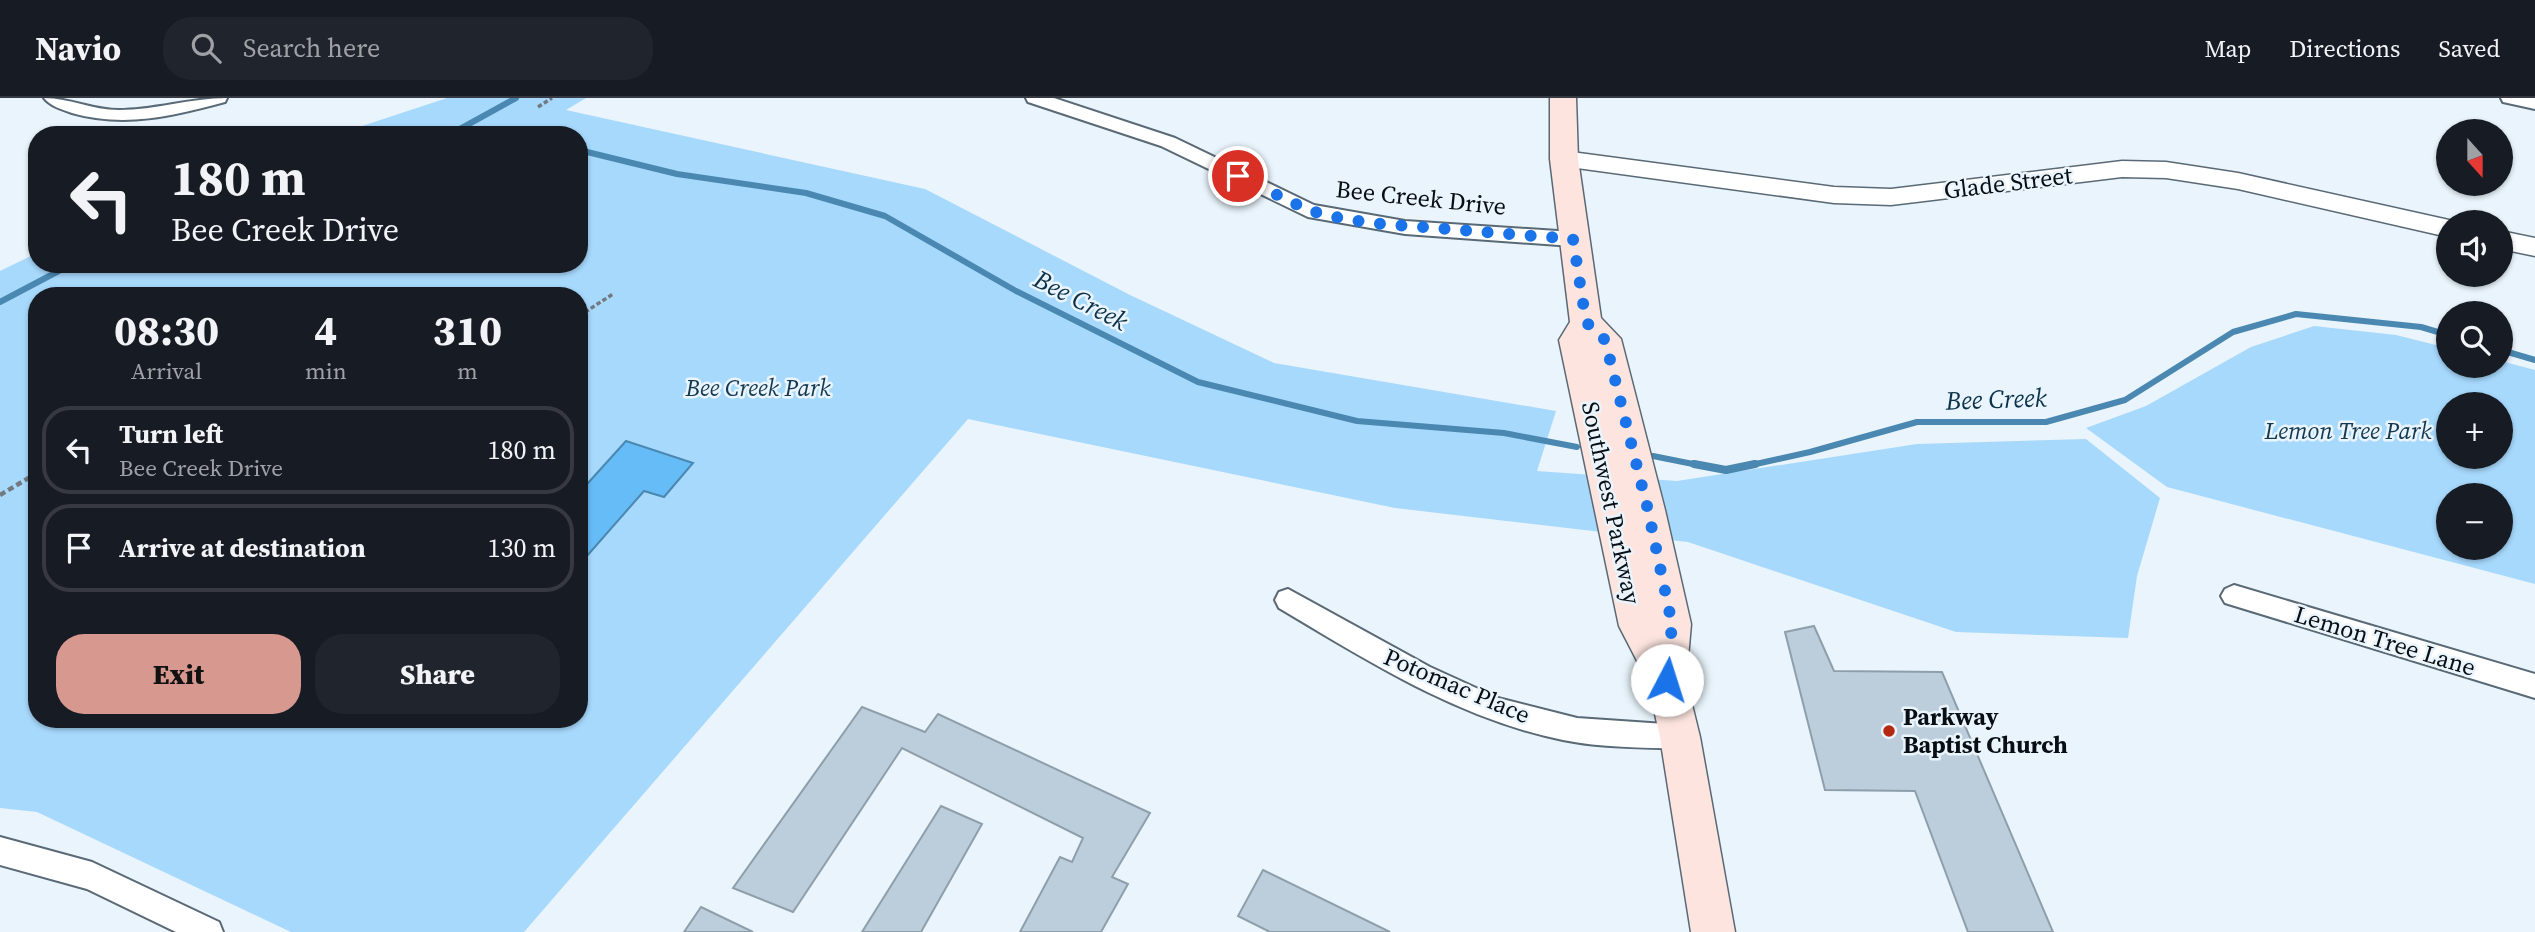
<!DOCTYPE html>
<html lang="en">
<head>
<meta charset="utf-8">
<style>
  body { margin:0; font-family:"Source Serif 4",serif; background:#20242c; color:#f1f3f6; height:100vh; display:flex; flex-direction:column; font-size:26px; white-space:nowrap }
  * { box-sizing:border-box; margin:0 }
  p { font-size:23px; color:#9ea1a6 }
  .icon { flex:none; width:38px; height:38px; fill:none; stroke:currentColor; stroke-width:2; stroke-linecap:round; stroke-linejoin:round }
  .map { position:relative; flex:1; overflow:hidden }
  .details { position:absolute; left:28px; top:189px; width:560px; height:441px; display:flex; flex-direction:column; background:#171b24; border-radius:28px; box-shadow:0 2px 5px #0004 }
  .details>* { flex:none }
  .guide { position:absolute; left:28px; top:28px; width:560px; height:147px; border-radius:28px; box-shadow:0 2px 5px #0004; background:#171b24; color:#f1f3f6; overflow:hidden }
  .needle { width:46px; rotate:159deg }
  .buttons { position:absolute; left:2436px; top:21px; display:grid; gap:14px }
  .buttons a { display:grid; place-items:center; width:77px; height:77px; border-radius:50%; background:#171b24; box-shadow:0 2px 5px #0004; font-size:35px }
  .pin { position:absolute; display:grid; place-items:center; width:60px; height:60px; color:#fff; margin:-30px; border:4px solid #fff; border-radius:50%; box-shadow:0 2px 7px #0007 }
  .me { position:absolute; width:77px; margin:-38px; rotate:5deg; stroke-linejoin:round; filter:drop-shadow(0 0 5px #0008) }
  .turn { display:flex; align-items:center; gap:24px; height:147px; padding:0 28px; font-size:32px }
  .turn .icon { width:91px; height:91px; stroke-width:2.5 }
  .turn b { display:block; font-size:49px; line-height:60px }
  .eta { display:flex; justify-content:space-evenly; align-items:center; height:119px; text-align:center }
  .eta b { font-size:42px; font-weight:800; line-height:49px }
  .action { display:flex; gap:14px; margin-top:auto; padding:14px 28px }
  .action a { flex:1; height:80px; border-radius:28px; background:#d6988f; color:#111; font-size:28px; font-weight:800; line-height:80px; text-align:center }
  .action a+a { background:#20242c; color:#f1f3f6 }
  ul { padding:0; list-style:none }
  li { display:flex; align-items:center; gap:21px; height:88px; margin:0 14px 10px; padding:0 14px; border:4px solid #363941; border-radius:28px }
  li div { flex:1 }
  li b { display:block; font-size:26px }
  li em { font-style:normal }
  header { display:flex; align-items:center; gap:42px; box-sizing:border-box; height:98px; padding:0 35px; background:#171b24; border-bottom:2px solid #363941 }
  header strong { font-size:33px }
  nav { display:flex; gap:38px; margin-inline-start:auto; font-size:24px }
  .search { width:490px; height:63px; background:#20242c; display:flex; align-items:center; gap:18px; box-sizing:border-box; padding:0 24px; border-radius:28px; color:#9ea1a6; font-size:26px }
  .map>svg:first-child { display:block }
  .green { fill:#a7d9fd; fill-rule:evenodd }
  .water { fill:#66bcf6; stroke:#4a88b2; stroke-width:2 }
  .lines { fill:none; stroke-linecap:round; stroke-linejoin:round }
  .stream-far1 { stroke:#4a88b2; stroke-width:6 }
  .stream { stroke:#4a88b2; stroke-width:8 }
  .building { fill:#bccedb; stroke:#8e9fab; stroke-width:2 }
  .minor-casing { stroke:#596975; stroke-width:4 }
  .tertiary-casing { stroke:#596975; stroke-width:3 }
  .secondary-casing { stroke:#596975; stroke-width:3 }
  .path-far1 { stroke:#727a80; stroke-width:3.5; stroke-dasharray:4.5 2.5; stroke-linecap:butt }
  .path { stroke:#727a80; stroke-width:4.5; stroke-dasharray:6 3.5; stroke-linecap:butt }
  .minor { fill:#fff; fill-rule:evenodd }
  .tertiary { fill:#fff; fill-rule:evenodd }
  .secondary { fill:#fde4df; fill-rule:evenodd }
  .route { stroke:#1a73e8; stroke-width:12; stroke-dasharray:0 21.6 }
  .poi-dot { fill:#b52912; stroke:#e9f4fc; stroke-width:2.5 }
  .labels { text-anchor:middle; stroke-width:5; stroke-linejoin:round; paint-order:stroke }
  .street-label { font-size:24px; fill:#080e12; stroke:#e9f4fc }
  .park-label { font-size:24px; font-style:italic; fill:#133850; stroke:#e9f4fc }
  .poi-label { font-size:24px; font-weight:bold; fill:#080e12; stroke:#e9f4fc; text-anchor:start }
  .water-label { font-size:26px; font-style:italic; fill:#0c3249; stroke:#e9f4fc }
</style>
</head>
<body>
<header>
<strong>Navio</strong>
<div class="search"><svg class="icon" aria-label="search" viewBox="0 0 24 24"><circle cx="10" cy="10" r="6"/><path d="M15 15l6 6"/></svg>Search here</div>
<nav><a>Map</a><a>Directions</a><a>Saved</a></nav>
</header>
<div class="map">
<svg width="2535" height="834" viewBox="0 0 2535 834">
  <rect width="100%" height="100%" fill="#e9f4fc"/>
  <g class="green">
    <path d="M 447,0 L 586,0 L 566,12 L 925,91 L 1130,197 L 1274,265 L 1556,313 L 1537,373 L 1677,383 L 1917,346 L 2086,341 L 2160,400 L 2137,478 L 2128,540 L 1956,534 L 1688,444 L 1395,410 L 968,321 L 524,834 L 291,834 L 37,714 L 0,710 L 0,173 L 37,155 L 37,166 L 579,166 L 579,37 L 335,37 ZM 37,198 L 579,198 L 579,621 L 37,621 Z"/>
    <path d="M 2314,228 L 2396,237 L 2448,250 L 2448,268 L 2501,268 L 2501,263 L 2535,272 L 2535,486 L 2167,389 L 2086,330 L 2146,308 L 2251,249 ZM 2501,306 L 2501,359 L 2448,359 L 2448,306 ZM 2501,397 L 2501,450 L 2448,450 L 2448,397 Z"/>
  </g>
  <polygon class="water" points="626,343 693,365 664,399 644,393 579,467 579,395"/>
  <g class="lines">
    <g class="stream-far1">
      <polyline points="449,37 516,0"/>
      <polyline points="579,52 677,76 806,95 885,118 1016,193 1198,284 1357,323 1504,335 1577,349"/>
      <polyline points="0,204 72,166"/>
      <polyline points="2501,252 2535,262"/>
      <polyline points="1653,358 1703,368"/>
      <polyline points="1747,368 1810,354 1917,324 2046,324 2125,302 2233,234 2296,216 2421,229 2448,237"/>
    </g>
    <polyline class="stream" points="1694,366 1726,372 1755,366"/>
  </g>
  <g class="building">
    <polygon points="1814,528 1834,573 1942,574 2053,834 1968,834 1915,693 1825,692 1785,534"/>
    <polygon points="862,609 925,634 938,616 1150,715 1112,779 1128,786 1101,834 1020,834 1060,759 1072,764 1083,740 902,650 793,814 733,790"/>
    <polygon points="941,708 982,726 921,834 862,834"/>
    <polygon points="1263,772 1390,834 1270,834 1238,818"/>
    <polygon points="701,809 753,834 684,834"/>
  </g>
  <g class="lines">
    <defs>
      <g id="minor">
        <path d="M 44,0 C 70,0 92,12 119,12 C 156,12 190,0 227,0 L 225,4 C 173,18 125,30 72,15 C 63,12 50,8 44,0 Z"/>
        <polygon points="1026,0 1054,0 1175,40 1314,107 1405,123 1573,134 1583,141 1573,148 1405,136 1308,119 1161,48 1028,4"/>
        <polygon points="2501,0 2535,0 2535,11 2503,4"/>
        <polygon points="2234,487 2535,576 2535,600 2225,505 2221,498 2225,491"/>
        <path d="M 1288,491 L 1430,569 L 1498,600 L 1577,620 L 1680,627 L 1690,630 L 1694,639 L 1690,648 L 1680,651 C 1641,649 1601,650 1563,642 C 1459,621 1368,563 1279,510 L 1275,502 L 1279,494 Z"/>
        <polygon points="0,739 92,764 219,824 223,834 176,834 87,791 0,767"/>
      </g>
      <g id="tertiary">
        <polygon points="1564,53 1834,89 1891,91 2122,63 2166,64 2238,75 2458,124 2448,124 2448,139 2238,91 2166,80 2122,79 1891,107 1834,105 1555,67 1551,61 1555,55"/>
        <polygon points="2501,133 2535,140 2535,158 2501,151"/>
      </g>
      <polygon id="secondary" points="1550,0 1576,0 1578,61 1601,220 1621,241 1665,412 1691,526 1686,582 1700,639 1735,834 1691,834 1660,639 1648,584 1619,528 1559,242 1570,224 1550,61"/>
    </defs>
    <use href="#minor" class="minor-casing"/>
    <use href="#tertiary" class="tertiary-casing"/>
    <use href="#secondary" class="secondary-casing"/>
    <g class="path-far1">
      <polyline points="538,9 552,0"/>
      <polyline points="579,218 613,196"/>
    </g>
    <polyline class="path" points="0,397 37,375"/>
    <use href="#minor" class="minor"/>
    <use href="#tertiary" class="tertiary"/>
    <use href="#secondary" class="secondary"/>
  </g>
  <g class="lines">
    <polyline class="route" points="1238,78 1308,112 1329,118 1371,125 1573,141 1586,224 1605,242 1648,412 1672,526 1667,582"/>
  </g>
  <circle class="poi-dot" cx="1889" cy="633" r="7"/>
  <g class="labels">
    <g class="street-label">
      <text transform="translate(2008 85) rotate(-7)" y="8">Glade Street</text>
      <text transform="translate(1421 100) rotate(6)" y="8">Bee Creek Drive</text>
      <text transform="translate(1611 405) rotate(78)" y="8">Southwest Parkway</text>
      <text transform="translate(2385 543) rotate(17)" y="8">Lemon Tree Lane</text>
      <text transform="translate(1457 588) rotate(23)" y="8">Potomac Place</text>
    </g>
    <g class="park-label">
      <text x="758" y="298">Bee Creek Park</text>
      <text x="2348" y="341">Lemon Tree Park</text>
    </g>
    <g class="poi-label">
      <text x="1903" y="627">Parkway<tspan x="1903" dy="28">Baptist Church</tspan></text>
    </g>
    <g class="water-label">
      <text transform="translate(1081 202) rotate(27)" y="9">Bee Creek</text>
      <text transform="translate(1996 301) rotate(-2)" y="9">Bee Creek</text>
    </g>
  </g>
</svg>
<div class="buttons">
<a><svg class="needle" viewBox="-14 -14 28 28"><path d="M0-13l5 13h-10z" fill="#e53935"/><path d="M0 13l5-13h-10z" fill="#9ea1a6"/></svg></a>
<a><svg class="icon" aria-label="sound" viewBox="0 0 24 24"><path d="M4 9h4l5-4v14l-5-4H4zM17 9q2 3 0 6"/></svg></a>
<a><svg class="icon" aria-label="search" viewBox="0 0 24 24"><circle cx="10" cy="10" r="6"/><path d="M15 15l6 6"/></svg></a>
<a>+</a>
<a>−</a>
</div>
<div class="pin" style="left:1238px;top:78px;background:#d93025"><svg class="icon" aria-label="arrive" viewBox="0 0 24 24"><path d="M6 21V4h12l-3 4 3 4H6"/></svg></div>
<svg class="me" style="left:1667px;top:582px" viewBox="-20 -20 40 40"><circle r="19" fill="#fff"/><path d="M0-13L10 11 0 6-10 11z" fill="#1a73e8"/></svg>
<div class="guide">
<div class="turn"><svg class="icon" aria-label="left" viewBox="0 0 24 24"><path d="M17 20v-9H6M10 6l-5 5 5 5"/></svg><div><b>180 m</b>Bee Creek Drive</div></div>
</div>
<section class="details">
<div class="eta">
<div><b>08:30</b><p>Arrival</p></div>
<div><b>4</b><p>min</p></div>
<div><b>310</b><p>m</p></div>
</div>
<ul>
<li><svg class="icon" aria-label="left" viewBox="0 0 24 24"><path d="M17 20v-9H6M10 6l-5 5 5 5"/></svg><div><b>Turn left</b><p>Bee Creek Drive</p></div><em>180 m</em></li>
<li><svg class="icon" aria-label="arrive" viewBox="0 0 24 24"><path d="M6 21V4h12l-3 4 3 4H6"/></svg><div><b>Arrive at destination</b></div><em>130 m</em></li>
</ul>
<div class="action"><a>Exit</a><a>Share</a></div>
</section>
</div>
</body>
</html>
